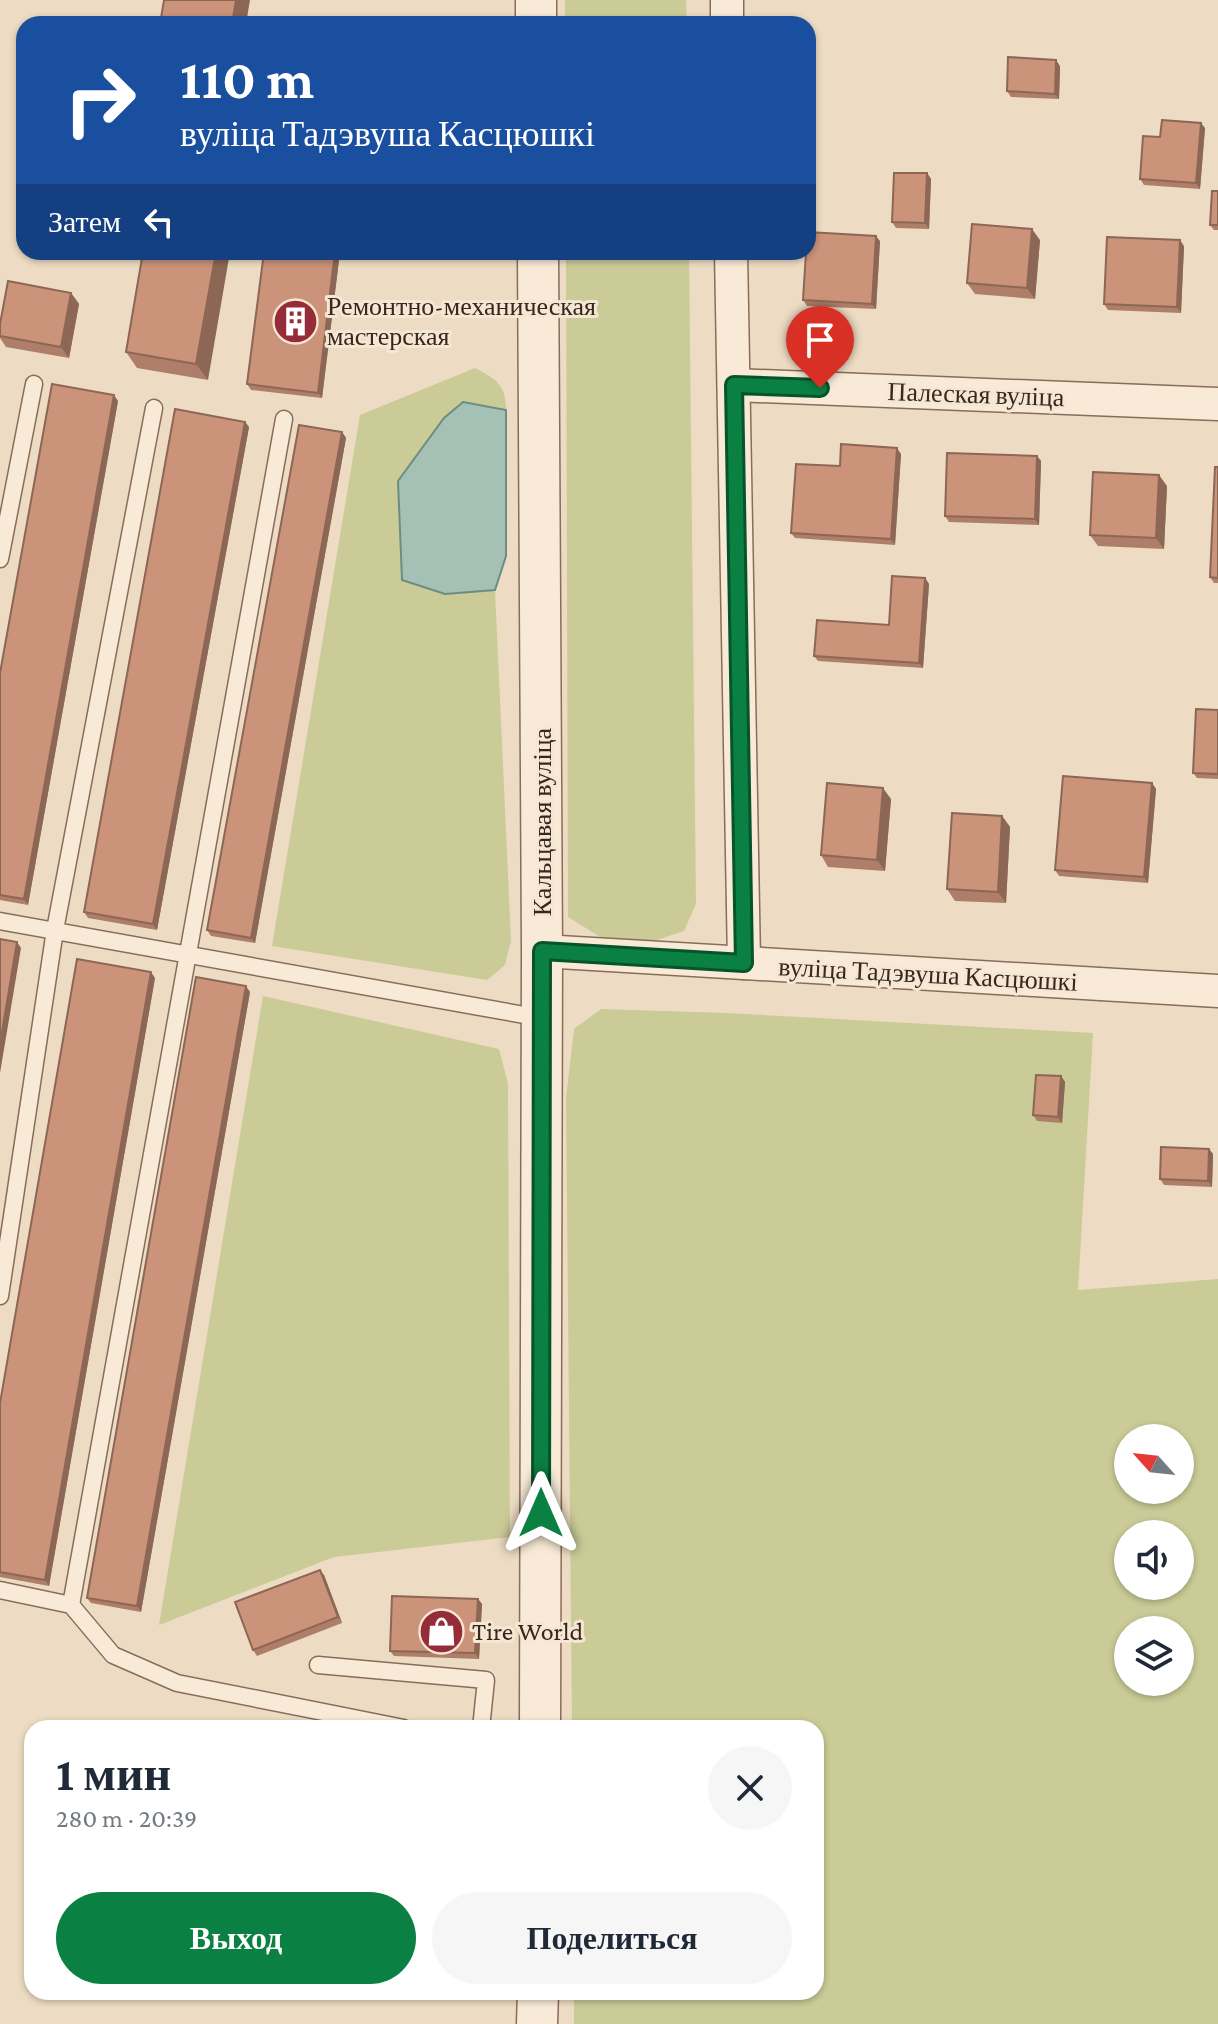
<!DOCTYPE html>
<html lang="ru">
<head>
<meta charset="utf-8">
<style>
  body { margin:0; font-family:"Crimson Pro",serif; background:#f6f6f7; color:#1f2937; height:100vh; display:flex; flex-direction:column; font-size:30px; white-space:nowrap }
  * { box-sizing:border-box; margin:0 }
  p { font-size:26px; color:#747a83 }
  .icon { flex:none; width:44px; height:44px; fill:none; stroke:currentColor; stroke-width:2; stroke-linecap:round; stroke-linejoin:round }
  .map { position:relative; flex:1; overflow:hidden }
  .drawer { position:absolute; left:24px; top:1720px; width:800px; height:280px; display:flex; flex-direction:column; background:#fff; border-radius:24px; box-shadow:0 2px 6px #0004 }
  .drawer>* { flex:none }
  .top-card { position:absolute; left:16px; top:16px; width:800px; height:244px; border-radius:24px; box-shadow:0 2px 6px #0004; background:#1a4fa0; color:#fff; overflow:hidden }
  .needle { width:52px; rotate:297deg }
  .fabs { position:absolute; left:1114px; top:1424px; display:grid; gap:16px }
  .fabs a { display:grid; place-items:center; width:80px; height:80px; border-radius:50%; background:#fff; box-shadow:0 2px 6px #0004; font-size:40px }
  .pin { position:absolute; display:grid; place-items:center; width:68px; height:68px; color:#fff; margin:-82px -34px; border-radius:50% 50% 50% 0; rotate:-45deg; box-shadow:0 0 8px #0007 }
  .pin .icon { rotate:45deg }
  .me { position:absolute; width:88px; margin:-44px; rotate:0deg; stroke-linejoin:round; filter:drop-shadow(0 0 6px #0008) }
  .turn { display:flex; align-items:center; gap:28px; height:168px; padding:0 32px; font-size:36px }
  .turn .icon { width:104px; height:104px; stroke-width:2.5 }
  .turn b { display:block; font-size:56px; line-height:68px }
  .then { display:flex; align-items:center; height:76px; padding:0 32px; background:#0003; gap:16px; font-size:30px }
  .round { display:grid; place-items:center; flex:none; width:84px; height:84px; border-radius:42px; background:#f6f6f7 }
  .head { display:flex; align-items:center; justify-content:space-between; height:136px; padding:0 32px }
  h1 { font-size:48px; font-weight:700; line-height:60px }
  .primary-button { display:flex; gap:16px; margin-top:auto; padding:16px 32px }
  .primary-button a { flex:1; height:92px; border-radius:48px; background:#0b8043; color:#fff; font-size:32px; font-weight:700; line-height:92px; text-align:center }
  .primary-button a+a { background:#f6f6f7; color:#1f2937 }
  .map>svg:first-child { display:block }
  .green { fill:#cacb97; fill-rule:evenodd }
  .water { fill:#a5c0b5; stroke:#6c8e82; stroke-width:2 }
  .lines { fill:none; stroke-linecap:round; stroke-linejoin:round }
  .service-casing { stroke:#876d5a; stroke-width:19 }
  .minor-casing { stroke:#876d5a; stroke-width:35 }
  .tertiary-casing { stroke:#876d5a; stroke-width:43 }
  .service { stroke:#f8ead6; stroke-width:16 }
  .minor { stroke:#f8ead6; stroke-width:32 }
  .tertiary { stroke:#f8ead6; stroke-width:40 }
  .wall { fill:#ae7e69 }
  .shaded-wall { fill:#8d6755 }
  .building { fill:#ca937a; stroke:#8d6755; stroke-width:2 }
  .route-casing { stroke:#07532c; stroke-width:20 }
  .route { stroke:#0b8043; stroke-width:14 }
  .labels { text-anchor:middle; stroke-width:6; stroke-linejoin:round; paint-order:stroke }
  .poi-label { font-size:26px; fill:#37271e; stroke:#f5e7d3; text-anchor:start }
  .street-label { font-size:26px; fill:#37271e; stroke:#f5e7d3 }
</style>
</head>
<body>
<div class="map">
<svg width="1218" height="2024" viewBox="0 0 1218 2024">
  <rect width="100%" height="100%" fill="#eddcc3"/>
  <g class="green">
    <polygon points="565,0 686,0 687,24 565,24"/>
    <polygon points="566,252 689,252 696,904 684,931 654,941 602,938 568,917"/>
    <path d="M 475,368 C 496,379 506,384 506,410 L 463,402 L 398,481 L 402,579 L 445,594 L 495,590 L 511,941 L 505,965 L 487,980 L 272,946 L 360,415 Z"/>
    <polygon points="263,996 499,1049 508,1084 510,1537 334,1557 159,1625"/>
    <path d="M 601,1009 L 726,1013 L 1093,1033 L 1078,1290 L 1218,1279 L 1218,2024 L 574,2024 L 574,1992 L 816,1992 L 816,1728 L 572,1728 L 566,1098 L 574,1029 ZM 1128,1438 L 1180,1438 L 1180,1490 L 1128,1490 ZM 1128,1534 L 1180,1534 L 1180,1586 L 1128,1586 ZM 1128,1630 L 1180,1630 L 1180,1682 L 1128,1682 Z"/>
  </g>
  <polygon class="water" points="463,402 506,410 506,556 495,590 445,594 402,580 398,481 444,418"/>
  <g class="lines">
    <defs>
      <g id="service">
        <polyline points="0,559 34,384"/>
        <polyline points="0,921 541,1018"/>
        <polyline points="0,1296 55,930 154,408"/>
        <polyline points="0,1590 71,1605 113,1655 177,1683 404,1728"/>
        <polyline points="71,1605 284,419"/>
        <polyline points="318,1665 486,1680 481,1728"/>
      </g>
      <g id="minor">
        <polyline points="727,0 727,24"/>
        <polyline points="731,252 744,963"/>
        <polyline points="734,385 1218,404"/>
        <polyline points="542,951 1218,991"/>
      </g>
      <g id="tertiary">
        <polyline points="536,0 536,24"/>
        <polyline points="538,252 542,951 540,1728"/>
        <polyline points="537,2024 538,1992"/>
      </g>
    </defs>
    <use href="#service" class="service-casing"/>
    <use href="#minor" class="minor-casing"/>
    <use href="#tertiary" class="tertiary-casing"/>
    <use href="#service" class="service"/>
    <use href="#minor" class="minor"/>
    <use href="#tertiary" class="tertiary"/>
  </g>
  <g class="wall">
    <polygon points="1060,66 1059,99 1011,97 1007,91"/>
    <polygon points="1205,128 1200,189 1144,185 1140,179 1160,137"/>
    <polygon points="927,173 931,179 929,229 896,228 892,222"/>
    <polygon points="1218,191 1218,230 1214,230 1210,225"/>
    <polygon points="1040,240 1035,299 975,294 967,283"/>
    <polygon points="880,241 876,309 807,306 803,300"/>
    <polygon points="1184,246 1181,313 1108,310 1104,304"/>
    <polygon points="143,252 208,380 137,368 126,352"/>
    <polygon points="264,252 340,252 322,398 251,390 247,384"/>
    <polygon points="71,293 79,304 69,358 6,347 0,338 0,324"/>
    <polygon points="118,401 28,905 0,900 0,673"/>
    <polygon points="245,422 249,427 157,930 88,918 84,912"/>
    <polygon points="342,432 346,438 255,943 211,936 207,930"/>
    <polygon points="901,454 895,545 795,538 791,533 840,466"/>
    <polygon points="1037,456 1041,461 1039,525 949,522 945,516"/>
    <polygon points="1218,467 1218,583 1214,583 1210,577"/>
    <polygon points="1167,486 1164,549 1098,546 1090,535"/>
    <polygon points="925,578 929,584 923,668 818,661 814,656 889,625"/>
    <polygon points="1218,710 1218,779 1197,778 1193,773"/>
    <polygon points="1152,783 1156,789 1148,883 1059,876 1055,870"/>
    <polygon points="891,799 885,871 828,867 821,855"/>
    <polygon points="1002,816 1010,827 1006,903 955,901 947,889"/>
    <polygon points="155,978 49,1586 0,1577 0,1403"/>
    <polygon points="250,992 141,1612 91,1603 87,1598"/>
    <polygon points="1061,1076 1065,1082 1062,1123 1037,1121 1033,1115"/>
    <polygon points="1209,1149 1213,1154 1212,1187 1164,1185 1160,1179"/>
    <polygon points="324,1575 342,1623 257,1656 253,1650"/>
    <polygon points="478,1599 482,1604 479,1659 394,1656 390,1651"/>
  </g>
  <g class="shaded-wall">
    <polygon points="236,0 250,0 246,24 232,24"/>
    <polygon points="1056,60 1060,66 1059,99 1055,94"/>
    <polygon points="1201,123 1205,128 1200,189 1196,183"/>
    <polygon points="927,173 931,179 929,229 925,223"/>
    <polygon points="1032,229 1040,240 1035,299 1027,288"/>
    <polygon points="876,236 880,241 876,309 872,304"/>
    <polygon points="1180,240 1184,246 1181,313 1177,307"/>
    <polygon points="216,252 230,252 208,380 196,364"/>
    <polygon points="335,252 340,252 322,398 318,393"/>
    <polygon points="71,293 79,304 69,358 61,347"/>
    <polygon points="114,395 118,401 28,905 24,899"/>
    <polygon points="245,422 249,427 157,930 153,924"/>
    <polygon points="342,432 346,438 255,943 251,938"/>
    <polygon points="897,448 901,454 895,545 891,539"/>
    <polygon points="1037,456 1041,461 1039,525 1035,519"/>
    <polygon points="1159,475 1167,486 1164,549 1156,538"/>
    <polygon points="925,578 929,584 923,668 919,663"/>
    <polygon points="1152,783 1156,789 1148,883 1144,877"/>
    <polygon points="883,788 891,799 885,871 877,860"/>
    <polygon points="1002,816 1010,827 1006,903 998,892"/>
    <polygon points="17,942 21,948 0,1073 0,1044"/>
    <polygon points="151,972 155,978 49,1586 45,1580"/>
    <polygon points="246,986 250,992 141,1612 137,1606"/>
    <polygon points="1061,1076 1065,1082 1062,1123 1058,1117"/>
    <polygon points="1209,1149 1213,1154 1212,1187 1208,1181"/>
    <polygon points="320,1570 324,1575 342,1623 338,1617"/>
    <polygon points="478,1599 482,1604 479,1659 475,1653"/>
  </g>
  <g class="building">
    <polygon points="164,0 236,0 232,24 160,24"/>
    <polygon points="1008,57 1056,60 1055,94 1007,91"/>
    <polygon points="1162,120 1201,123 1196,183 1140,179 1143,136 1160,137"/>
    <polygon points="894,173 927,173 925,223 892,222"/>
    <polygon points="1212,191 1218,191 1218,225 1210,225"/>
    <polygon points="972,224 1032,229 1027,288 967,283"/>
    <polygon points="808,232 876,236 872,304 803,300 806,252 808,252"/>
    <polygon points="1107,237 1180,240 1177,307 1104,304"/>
    <polygon points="143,252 216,252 196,364 126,352"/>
    <polygon points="264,252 335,252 318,393 247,384"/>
    <polygon points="8,281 71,293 61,347 0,336 0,324"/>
    <polygon points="52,384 114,395 24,899 0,895 0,673"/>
    <polygon points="175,409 245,422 153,924 84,912"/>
    <polygon points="299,425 342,432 251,938 207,930"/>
    <polygon points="841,444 897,448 891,539 791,533 796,464 840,466"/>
    <polygon points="947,453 1037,456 1035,519 945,516"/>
    <polygon points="1215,467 1218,467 1218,578 1210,577"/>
    <polygon points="1093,472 1159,475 1156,538 1090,535"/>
    <polygon points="892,576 925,578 919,663 814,656 817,620 889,625"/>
    <polygon points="1196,709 1218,710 1218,774 1193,773"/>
    <polygon points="1063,776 1152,783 1144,877 1055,870"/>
    <polygon points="827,783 883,788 877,860 821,855"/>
    <polygon points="952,813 1002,816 998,892 947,889"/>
    <polygon points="0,939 17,942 0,1044"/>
    <polygon points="77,959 151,972 45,1580 0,1572 0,1403"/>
    <polygon points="196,977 246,986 137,1606 87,1598"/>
    <polygon points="1036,1075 1061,1076 1058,1117 1033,1115"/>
    <polygon points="1161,1147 1209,1149 1208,1181 1160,1179"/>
    <polygon points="320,1570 338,1617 253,1650 235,1602"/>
    <polygon points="392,1596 478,1599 475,1653 390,1651"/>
  </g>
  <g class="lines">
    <defs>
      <polyline id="route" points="541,1513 542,951 744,963 734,385 820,388"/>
    </defs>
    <use href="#route" class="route-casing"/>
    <use href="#route" class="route"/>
  </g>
  <defs>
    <symbol id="building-disc" viewBox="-11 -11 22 22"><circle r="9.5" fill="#952c38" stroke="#f5e7d3"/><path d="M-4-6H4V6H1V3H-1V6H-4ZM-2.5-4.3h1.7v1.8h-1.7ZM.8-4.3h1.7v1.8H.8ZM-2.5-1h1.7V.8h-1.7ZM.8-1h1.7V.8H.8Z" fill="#fff"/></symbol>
    <symbol id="shop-disc" viewBox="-11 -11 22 22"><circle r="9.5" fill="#952c38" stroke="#f5e7d3"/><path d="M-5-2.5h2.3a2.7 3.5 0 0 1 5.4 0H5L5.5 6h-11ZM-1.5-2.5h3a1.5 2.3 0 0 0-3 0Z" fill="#fff"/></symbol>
  </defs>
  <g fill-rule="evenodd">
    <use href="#building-disc" x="270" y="296" width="51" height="51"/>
    <use href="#shop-disc" x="416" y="1606" width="51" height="51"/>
  </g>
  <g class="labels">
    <g class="poi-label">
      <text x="327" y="315">Ремонтно-механическая<tspan x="327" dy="30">мастерская</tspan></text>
      <text x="472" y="1640">Tire World</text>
    </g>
    <g class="street-label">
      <text transform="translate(976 394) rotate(2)" y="9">Палеская вуліца</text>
      <text transform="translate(542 822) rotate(-90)" y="9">Кальцавая вуліца</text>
      <text transform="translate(928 974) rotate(3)" y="9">вуліца Тадэвуша Касцюшкі</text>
    </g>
  </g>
</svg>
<div class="fabs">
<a><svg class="needle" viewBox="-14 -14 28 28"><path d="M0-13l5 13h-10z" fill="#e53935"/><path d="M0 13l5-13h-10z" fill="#747a83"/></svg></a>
<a><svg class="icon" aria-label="sound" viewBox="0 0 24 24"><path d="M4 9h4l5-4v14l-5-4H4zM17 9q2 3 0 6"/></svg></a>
<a><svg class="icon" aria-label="layers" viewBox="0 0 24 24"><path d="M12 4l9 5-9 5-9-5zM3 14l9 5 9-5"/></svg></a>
</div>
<div class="pin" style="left:820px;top:388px;background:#d93025"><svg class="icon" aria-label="arrive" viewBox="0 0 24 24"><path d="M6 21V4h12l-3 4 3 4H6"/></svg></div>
<svg class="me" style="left:541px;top:1513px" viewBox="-20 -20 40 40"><path d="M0-17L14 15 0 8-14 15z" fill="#0b8043" stroke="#fff" stroke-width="4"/></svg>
<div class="top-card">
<div class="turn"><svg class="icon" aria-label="right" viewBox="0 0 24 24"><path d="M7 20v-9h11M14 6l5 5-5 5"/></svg><div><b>110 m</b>вуліца Тадэвуша Касцюшкі</div></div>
<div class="then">Затем<svg class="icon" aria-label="left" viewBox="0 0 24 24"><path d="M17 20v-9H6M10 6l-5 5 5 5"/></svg></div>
</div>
<section class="drawer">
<div class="head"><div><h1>1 мин</h1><p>280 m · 20:39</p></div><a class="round"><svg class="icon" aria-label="close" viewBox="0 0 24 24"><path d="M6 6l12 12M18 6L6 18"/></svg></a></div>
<div class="primary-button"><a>Выход</a><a>Поделиться</a></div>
</section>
</div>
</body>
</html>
